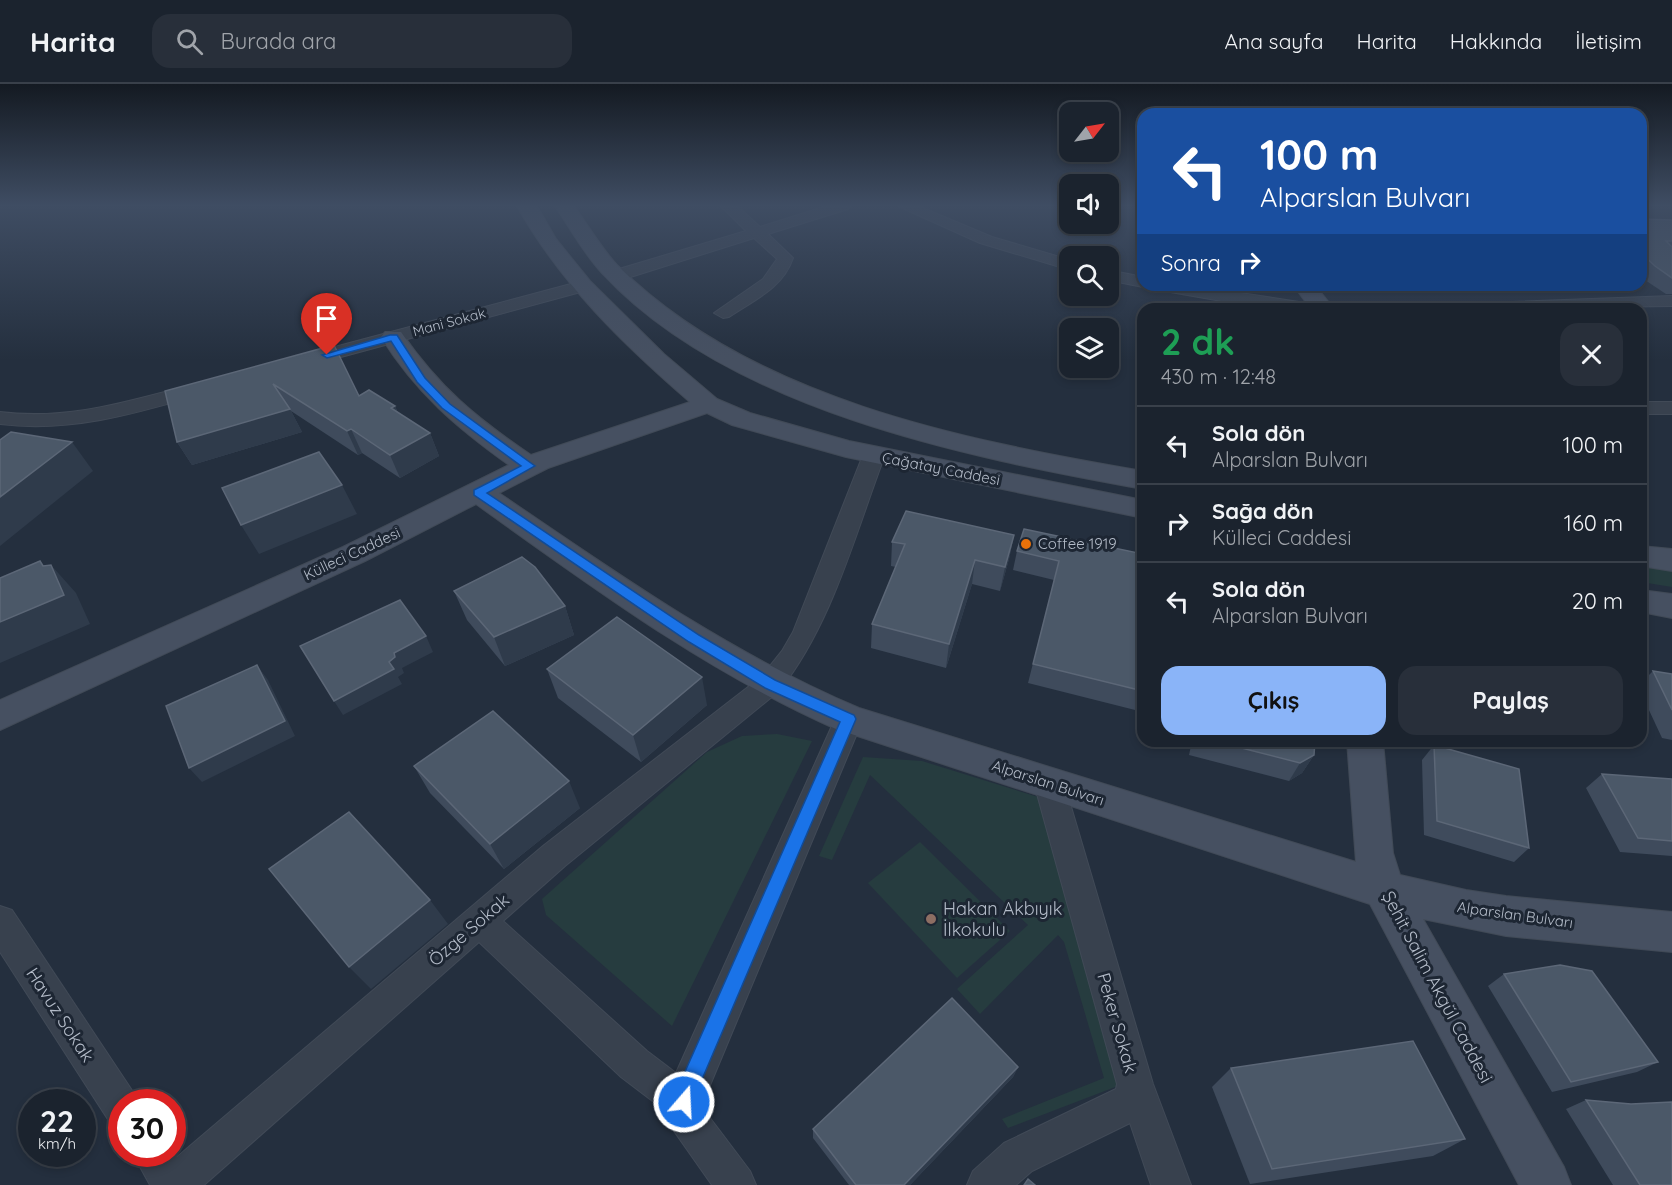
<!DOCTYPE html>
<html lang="tr">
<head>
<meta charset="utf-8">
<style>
  body { margin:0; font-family:Quicksand,sans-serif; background:#282f3a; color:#f1f3f6; height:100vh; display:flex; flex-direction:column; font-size:22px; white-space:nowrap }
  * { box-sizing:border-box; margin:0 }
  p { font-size:20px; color:#a0a4aa }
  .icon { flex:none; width:33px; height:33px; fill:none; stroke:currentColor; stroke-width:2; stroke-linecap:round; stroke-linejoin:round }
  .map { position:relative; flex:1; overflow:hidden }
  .details { position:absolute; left:1137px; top:219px; width:510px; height:444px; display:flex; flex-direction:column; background:#1b232e; border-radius:18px; box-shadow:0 3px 9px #0003,0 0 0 2px #39404a }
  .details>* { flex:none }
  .hud { position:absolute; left:1137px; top:24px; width:510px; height:183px; border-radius:18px; box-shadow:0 3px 9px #0003,0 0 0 2px #39404a; background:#1a4fa0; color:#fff; overflow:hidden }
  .needle { width:39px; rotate:59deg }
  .buttons { position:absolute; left:1059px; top:18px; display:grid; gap:12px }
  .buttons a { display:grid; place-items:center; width:60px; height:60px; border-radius:12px; background:#1b232e; box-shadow:0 3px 9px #0003,0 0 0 2px #39404a; font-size:30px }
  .speed { position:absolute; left:18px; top:1005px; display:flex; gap:12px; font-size:30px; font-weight:700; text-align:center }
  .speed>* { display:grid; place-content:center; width:78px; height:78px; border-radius:50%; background:#1b232e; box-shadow:0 3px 9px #0003,0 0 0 2px #39404a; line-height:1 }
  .speed small { font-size:15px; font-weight:400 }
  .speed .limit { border:9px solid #d22; background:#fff; color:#111 }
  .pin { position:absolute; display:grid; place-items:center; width:51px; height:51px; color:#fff; margin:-62px -26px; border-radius:50% 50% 50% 0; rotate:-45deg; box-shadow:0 0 6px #0007 }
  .pin .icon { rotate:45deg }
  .me { position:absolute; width:66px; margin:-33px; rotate:19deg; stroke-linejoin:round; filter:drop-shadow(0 0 4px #0008) }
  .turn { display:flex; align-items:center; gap:21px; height:126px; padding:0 24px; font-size:27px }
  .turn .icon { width:78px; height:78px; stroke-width:2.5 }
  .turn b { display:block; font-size:42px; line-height:51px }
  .then { display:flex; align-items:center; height:57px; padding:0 24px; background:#0003; gap:12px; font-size:22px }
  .round { display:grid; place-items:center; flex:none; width:63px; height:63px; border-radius:18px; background:#282f3a }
  .headline { display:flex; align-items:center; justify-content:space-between; height:102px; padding:0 24px }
  h1 { font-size:36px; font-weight:700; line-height:45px; color:#1e9e55 }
  .primary-button { display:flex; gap:12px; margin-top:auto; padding:12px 24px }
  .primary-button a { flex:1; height:69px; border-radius:18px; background:#8ab4f8; color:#111; font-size:24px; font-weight:700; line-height:69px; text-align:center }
  .primary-button a+a { background:#282f3a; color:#f1f3f6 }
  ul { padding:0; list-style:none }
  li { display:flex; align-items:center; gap:18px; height:78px; padding:0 24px; border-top:2px solid #39404a }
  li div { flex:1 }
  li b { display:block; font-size:22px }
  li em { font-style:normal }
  header { display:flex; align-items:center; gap:36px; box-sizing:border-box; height:84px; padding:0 30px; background:#1b232e; border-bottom:2px solid #39404a }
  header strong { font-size:28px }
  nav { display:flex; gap:33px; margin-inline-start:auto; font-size:21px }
  .search { width:420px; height:54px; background:#282f3a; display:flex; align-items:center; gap:15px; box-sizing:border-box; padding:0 21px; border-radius:18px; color:#a0a4aa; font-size:22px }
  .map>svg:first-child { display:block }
  .green { fill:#263c3f }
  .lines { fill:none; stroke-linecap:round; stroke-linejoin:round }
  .street-casing { stroke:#414a57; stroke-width:2 }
  .secondary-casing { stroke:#414a57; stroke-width:2 }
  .street { fill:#38414e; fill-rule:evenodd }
  .secondary { fill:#465061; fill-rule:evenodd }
  .wall { fill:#3f4b5c }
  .shaded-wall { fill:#2f3b4b }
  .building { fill:#4b5868; stroke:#5c6777; stroke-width:1.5 }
  .route { fill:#1a73e8; stroke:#114b97; stroke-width:1.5 }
  .food-dot { fill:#e8710a; stroke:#1d2633; stroke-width:2 }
  .education-dot { fill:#8d6e63; stroke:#1d2633; stroke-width:2 }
  .labels { text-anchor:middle; stroke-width:6; stroke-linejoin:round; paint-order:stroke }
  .far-street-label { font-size:14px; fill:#b4bcc9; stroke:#1d2633 }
  .street-label { font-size:15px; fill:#b4bcc9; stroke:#1d2633 }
  .poi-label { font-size:15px; fill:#b4bcc9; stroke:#1d2633; text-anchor:start }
  .near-poi-label { font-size:18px; fill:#b4bcc9; stroke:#1d2633; text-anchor:start }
  .near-street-label { font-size:18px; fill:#b4bcc9; stroke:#1d2633 }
</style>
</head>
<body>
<header>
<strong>Harita</strong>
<div class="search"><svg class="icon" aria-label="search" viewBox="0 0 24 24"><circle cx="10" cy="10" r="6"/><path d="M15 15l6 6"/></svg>Burada ara</div>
<nav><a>Ana sayfa</a><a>Harita</a><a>Hakkında</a><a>İletişim</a></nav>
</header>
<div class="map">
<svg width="1672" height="1101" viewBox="0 0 1672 1101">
  <rect width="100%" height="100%" fill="#242f3e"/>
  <g class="green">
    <polygon points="1641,482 1672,487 1672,503 1641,498"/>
    <polygon points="777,650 812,657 672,942 546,831 542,815 707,668 742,652"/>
    <polygon points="863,673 922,677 1038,713 1123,1000 1008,1044 1002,1035 1104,994 1064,858 1058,851 980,930 957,905 1028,841 870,691 832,776 819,772"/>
    <polygon points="920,758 1010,847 957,894 868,799"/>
  </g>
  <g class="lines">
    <defs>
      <g id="street">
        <path d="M 721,122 L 737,122 L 760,143 L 827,122 L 850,122 L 848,125 L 768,150 L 793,174 C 783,204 754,216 729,233 L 723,234 L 714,229 L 763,195 L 777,175 L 754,154 L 621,196 L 615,197 L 607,192 L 609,188 L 746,147 Z"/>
        <polygon points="898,122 918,122 992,153 1070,176 1070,186 980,159"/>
        <polygon points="1108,186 1143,193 1143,201 1149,201 1143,203 1108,196"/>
        <polygon points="582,197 590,202 588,206 304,283 295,277 297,273"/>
        <polygon points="1151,201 1188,201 1312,220 1321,225 1267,225 1159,206"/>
        <polygon points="1672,212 1672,222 1451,225 1460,220"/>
        <path d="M 199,299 L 206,301 L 209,305 L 206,309 C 137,329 72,349 0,340 L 0,328 C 71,337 131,316 199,299 Z"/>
        <rect x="1641" y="318" width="31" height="12"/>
        <path d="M 874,365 L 881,366 L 885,371 C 855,450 832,541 779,607 L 565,782 L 503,837 L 647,967 L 676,989 L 835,635 L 839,627 L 849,624 L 859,627 L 863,635 L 703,1018 L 704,1026 L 750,1087 L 756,1101 L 712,1101 L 674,1047 L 667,1028 L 621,993 L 479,858 L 204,1101 L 150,1101 L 133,1070 L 172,1070 L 172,1066 L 177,1073 L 543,762 L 761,593 L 782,567 L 793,548 L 863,371 L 867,366 Z"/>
        <polygon points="1049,687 1059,690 1064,699 1153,1000 1191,1101 1151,1101 1130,1039 1032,1087 1016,1101 967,1101 973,1087 1004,1059 1116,1005 1117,1000 1034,699 1039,690"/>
        <polygon points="0,822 12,826 135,1011 138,1018 122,1018 122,1042 109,1037 0,868"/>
      </g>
      <g id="secondary">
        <path d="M 517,122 L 537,122 L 556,155 L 590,197 L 664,270 L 717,315 L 750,329 L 849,357 L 1143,416 L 1143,434 L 846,373 L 732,341 L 707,329 L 548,384 L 499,409 C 615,488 729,569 859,624 L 1356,778 L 1347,657 L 1383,657 L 1393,769 L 1400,791 L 1466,806 L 1506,812 L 1672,828 L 1672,868 L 1506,852 L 1423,835 L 1564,1083 L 1571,1101 L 1519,1101 L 1370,820 L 836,645 C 705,587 592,503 476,420 L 365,477 L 0,646 L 0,616 L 343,463 L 509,381 C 456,343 416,309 381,253 L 385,248 L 401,248 C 440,304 475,333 531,371 L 690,318 C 623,260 561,200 517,122 Z"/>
        <path d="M 555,122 L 574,122 C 588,141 601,164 617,181 C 751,315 963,356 1143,387 L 1143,405 C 966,373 729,326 602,189 C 584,170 570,144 555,122 Z"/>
        <polygon points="1293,201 1315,201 1334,225 1311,225"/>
        <polygon points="1641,462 1672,465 1672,487 1641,482"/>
        <polygon points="1641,506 1672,510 1672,534 1641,528"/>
      </g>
    </defs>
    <use href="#street" class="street-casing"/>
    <use href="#secondary" class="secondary-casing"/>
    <use href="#street" class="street"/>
    <use href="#secondary" class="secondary"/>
  </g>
  <g class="wall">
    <polygon points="1641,135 1672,136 1672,210 1666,210 1645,196 1641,192"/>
    <polygon points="334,261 359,312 395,322 398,329 430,349 439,372 400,394 362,369 358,371 291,327 302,348 192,381 177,358"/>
    <polygon points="1014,451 1009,475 1000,507 972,500 946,584 871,564 872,540 896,483 891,482 892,458"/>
    <polygon points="1017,467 1143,470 1143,628 1028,599 1054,496 1013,486"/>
    <polygon points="454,507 565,522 574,551 505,582 467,536"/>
    <polygon points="547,585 707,621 641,678 558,614"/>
    <polygon points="1653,587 1672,590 1672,656 1662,654 1641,609 1641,599"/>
    <polygon points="1192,657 1315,657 1314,671 1302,689 1289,697 1189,671"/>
    <polygon points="1434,661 1529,764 1514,778 1424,751 1422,676"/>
    <polygon points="414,682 580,724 504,785 430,709"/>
    <polygon points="1602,690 1672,695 1672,772 1620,768 1586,704"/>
    <polygon points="1504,890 1658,978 1637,988 1552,1008 1488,902"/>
    <polygon points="1018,983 1013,993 910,1101 849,1101 813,1054 813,1045"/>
    <polygon points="1231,984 1465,1055 1433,1072 1250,1100 1212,1003"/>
    <polygon points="1586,1016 1631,1020 1672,1101 1613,1101 1566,1025"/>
  </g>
  <g class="shaded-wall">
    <polygon points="395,322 405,345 391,324"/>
    <polygon points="290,325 302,348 192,381 177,358"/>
    <polygon points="351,345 362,369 358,371 347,347"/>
    <polygon points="430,349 439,372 400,394 390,371"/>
    <polygon points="72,358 93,387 0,462 0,413"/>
    <polygon points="342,401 357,430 259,470 241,441"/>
    <polygon points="1014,451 1009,475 1000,507 1005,483"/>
    <polygon points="975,476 972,500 946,584 949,560"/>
    <polygon points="40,477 59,498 51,481 76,509 90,540 0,579 0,538"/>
    <polygon points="565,522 574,551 505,582 494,553"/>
    <polygon points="426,552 433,568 402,584 404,589 398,593 402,600 343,631 334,617 389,578 394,569"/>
    <polygon points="257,581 268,596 295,652 202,698 189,684"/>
    <polygon points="702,593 707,621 641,678 633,651"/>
    <polygon points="1314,671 1302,689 1289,697 1300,679"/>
    <polygon points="569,697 580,724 504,785 490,760"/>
    <polygon points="430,816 448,840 371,905 349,883"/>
    <polygon points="1018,983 1013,993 910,1101 904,1101"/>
  </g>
  <g class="building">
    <polygon points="1641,135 1672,136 1672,157 1666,157 1672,163 1672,194 1655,182 1641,169"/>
    <polygon points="334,261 359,312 369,306 395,322 391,324 430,349 390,371 351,345 347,347 273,300 290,325 177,358 165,307"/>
    <polygon points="11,348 72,358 0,413 0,356"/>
    <polygon points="319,368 342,401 241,441 222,404"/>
    <polygon points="906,427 1014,451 1005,483 975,476 949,560 872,540 905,460 892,458"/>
    <polygon points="1024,445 1143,470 1143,607 1033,580 1059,477 1017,467"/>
    <polygon points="522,473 535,483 565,522 494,553 454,507"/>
    <polygon points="40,477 43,482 51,481 64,511 0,538 0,494"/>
    <polygon points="400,516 426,552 394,569 395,573 389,578 394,585 334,617 300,562"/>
    <polygon points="617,533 702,593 633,651 547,585"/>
    <polygon points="257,581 285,637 189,684 166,622"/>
    <polygon points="1653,587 1672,590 1672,626"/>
    <polygon points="493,627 569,697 490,760 414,682"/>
    <polygon points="1214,657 1315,657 1314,671 1300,679"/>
    <polygon points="1434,661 1519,685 1529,764 1437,737"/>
    <polygon points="1602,690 1672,695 1672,757 1638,754"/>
    <polygon points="349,728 430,816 349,883 269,785"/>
    <polygon points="1560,881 1592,887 1658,978 1571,998 1504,890"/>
    <polygon points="952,914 1018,983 904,1101 856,1101 813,1045"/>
    <polygon points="1413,957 1465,1055 1272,1085 1231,984"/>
    <polygon points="1586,1016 1631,1020 1672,1018 1672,1101 1640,1101"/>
    <polygon points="1028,1095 1035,1101 1024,1101"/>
  </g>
  <linearGradient id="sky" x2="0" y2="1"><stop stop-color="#141a22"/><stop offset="0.44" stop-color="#3f4d63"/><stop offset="1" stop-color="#3f4d63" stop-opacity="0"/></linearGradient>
  <rect width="1672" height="276" fill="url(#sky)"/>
  <polygon class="route" points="390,251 397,251 425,294 450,320 535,382 487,409 699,551 775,596 854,631 856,635 700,1000 691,1025 684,1028 677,1025 674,1018 680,999 840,638 765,604 689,558 474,411 474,406 521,382 442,324 417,298 391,257 327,274 322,271"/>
  <circle class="food-dot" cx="1026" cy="460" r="6"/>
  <circle class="education-dot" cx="931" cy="835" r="6"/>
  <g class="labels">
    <g class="far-street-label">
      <text transform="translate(449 238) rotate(-15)" y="5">Mani Sokak</text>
    </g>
    <g class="street-label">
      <text transform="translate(941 385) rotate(11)" y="5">Çağatay Caddesi</text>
      <text transform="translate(352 470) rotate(-25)" y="5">Külleci Caddesi</text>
      <text transform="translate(1048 699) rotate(18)" y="5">Alparslan Bulvarı</text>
      <text transform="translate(1515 831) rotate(8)" y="5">Alparslan Bulvarı</text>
    </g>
    <g class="poi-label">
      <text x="1038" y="465">Coffee 1919</text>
    </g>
    <g class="near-poi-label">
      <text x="943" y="831">Hakan Akbıyık<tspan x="943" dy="21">İlkokulu</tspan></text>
    </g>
    <g class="near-street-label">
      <text transform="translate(469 846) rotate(-41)" y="6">Özge Sokak</text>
      <text transform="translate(1437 903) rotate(62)" y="6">Şehit Salim Akgül Caddesi</text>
      <text transform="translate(60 931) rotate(57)" y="6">Havuz Sokak</text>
      <text transform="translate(1117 939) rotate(74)" y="6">Peker Sokak</text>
    </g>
  </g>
</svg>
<div class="buttons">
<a><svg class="needle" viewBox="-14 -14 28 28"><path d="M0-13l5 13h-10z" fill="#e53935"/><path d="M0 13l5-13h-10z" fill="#a0a4aa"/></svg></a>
<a><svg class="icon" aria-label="sound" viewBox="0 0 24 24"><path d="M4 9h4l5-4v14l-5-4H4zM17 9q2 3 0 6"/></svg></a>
<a><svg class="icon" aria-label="search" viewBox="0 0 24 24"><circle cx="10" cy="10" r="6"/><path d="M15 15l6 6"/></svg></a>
<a><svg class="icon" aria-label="layers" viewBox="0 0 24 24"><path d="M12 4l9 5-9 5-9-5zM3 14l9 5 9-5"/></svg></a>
</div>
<div class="speed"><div>22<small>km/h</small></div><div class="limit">30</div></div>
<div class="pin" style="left:327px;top:271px;background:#d93025"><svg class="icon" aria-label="arrive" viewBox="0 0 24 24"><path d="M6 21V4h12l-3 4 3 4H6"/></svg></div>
<svg class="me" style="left:684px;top:1018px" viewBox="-20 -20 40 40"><circle r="17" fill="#1a73e8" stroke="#fff" stroke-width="3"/><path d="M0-11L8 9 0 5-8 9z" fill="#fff"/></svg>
<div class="hud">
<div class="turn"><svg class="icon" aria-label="left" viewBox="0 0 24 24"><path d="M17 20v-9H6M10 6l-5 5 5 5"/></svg><div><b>100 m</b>Alparslan Bulvarı</div></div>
<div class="then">Sonra<svg class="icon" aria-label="right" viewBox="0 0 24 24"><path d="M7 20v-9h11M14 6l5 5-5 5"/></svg></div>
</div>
<section class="details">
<div class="headline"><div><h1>2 dk</h1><p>430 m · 12:48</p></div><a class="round"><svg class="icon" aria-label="close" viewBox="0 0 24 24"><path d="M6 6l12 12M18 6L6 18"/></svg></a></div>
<ul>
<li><svg class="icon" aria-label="left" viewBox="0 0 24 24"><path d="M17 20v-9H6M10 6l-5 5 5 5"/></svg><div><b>Sola dön</b><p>Alparslan Bulvarı</p></div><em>100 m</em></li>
<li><svg class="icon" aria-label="right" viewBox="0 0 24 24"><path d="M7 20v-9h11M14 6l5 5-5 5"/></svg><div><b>Sağa dön</b><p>Külleci Caddesi</p></div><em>160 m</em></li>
<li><svg class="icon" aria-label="left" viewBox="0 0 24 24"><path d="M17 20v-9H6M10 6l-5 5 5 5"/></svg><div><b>Sola dön</b><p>Alparslan Bulvarı</p></div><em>20 m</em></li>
</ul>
<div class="primary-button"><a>Çıkış</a><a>Paylaş</a></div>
</section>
</div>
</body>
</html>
